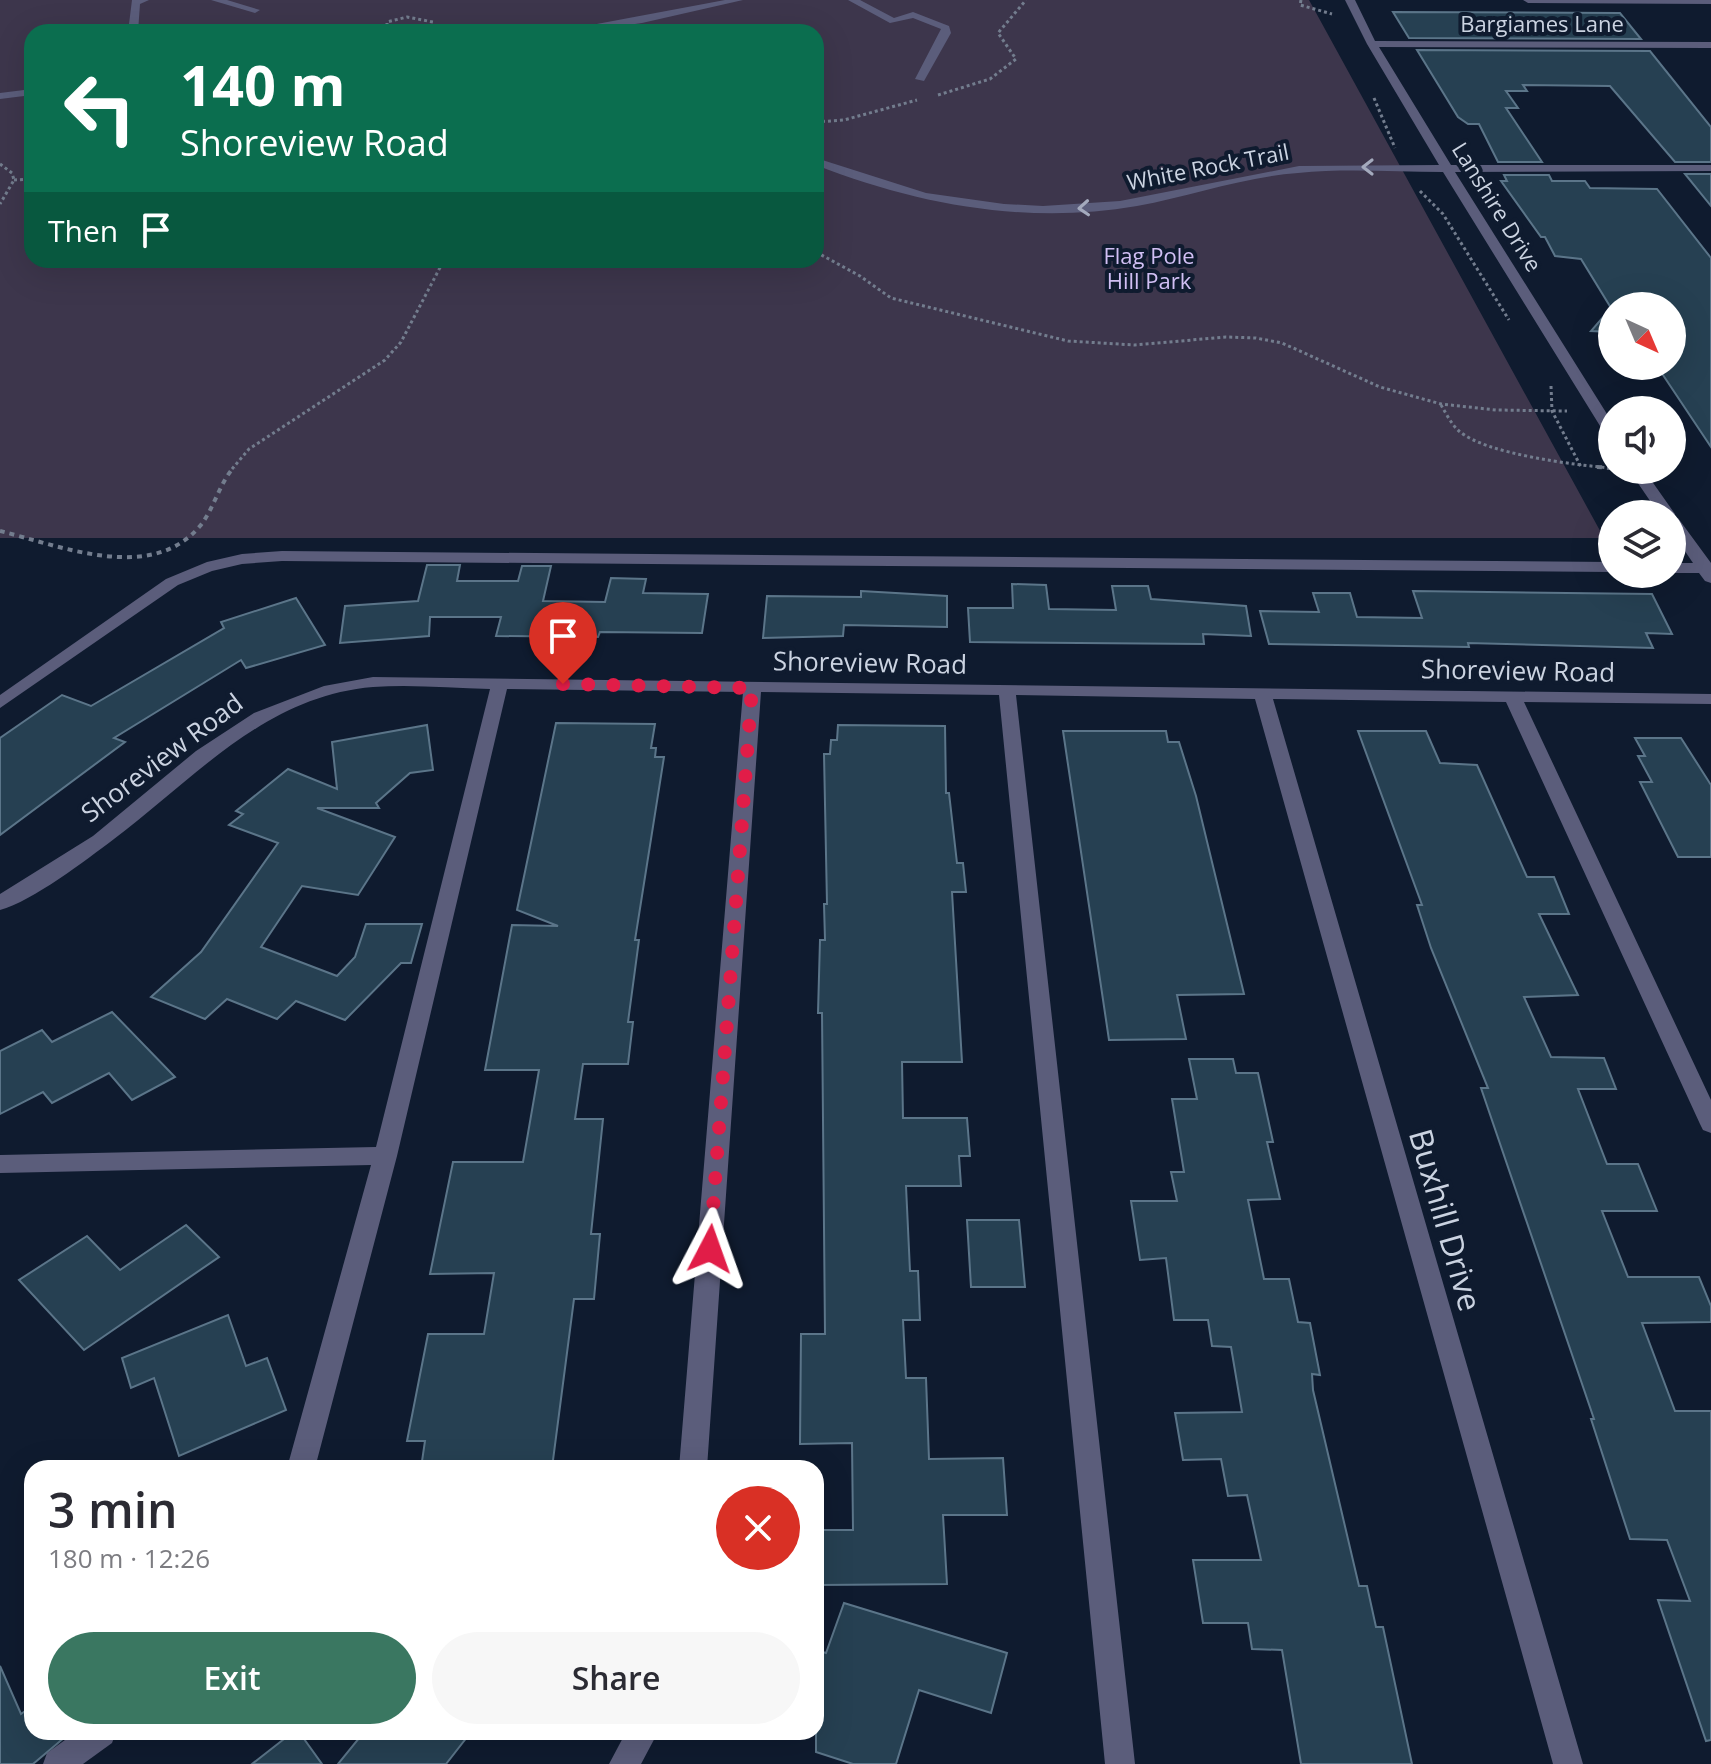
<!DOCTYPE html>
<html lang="en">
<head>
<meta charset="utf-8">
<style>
  body { margin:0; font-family:"Open Sans",sans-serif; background:#f7f7f7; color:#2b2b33; height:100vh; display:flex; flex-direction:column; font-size:30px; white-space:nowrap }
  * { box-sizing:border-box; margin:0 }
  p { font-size:26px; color:#7c7c81 }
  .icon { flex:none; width:44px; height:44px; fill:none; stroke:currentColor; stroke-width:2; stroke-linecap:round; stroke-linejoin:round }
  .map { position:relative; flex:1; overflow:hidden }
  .drawer { position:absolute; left:24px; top:1460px; width:800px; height:280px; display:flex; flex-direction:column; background:#fff; border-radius:24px; box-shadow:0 8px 32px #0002 }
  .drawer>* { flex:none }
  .guide { position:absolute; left:24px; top:24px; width:800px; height:244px; border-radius:24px; box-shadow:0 8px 32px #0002; background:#0b6e4f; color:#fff; overflow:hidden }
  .needle { width:52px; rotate:136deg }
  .buttons { position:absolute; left:1598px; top:292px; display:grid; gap:16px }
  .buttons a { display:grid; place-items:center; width:88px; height:88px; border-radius:50%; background:#fff; box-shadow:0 8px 32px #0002; font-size:40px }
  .pin { position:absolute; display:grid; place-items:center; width:68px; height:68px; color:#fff; margin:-82px -34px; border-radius:50% 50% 50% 0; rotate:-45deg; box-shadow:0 0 8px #0007 }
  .pin .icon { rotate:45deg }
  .me { position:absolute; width:88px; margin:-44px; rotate:4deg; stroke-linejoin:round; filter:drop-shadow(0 0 6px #0008) }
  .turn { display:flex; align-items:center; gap:28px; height:168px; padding:0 24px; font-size:36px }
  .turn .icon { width:104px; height:104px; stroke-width:2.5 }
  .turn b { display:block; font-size:56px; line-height:68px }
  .then { display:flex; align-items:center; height:76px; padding:0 24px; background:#0003; gap:16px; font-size:30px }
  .round { display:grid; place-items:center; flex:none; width:84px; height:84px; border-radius:42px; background:#f7f7f7 }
  .headline { display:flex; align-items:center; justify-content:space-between; height:136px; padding:0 24px }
  h1 { font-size:48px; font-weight:600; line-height:60px }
  .primary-button { display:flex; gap:16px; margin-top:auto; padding:16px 24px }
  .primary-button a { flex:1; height:92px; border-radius:48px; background:#3a7761; color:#fff; font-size:32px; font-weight:600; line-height:92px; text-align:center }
  .primary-button a+a { background:#f7f7f7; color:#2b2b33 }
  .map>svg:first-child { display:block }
  .green { fill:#3d364c; fill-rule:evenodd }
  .building { fill:#264052; stroke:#5b7589; stroke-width:2 }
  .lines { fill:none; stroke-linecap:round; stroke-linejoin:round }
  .path-far1 { stroke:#737d8e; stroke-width:3; stroke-dasharray:3 3; stroke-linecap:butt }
  .path { stroke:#737d8e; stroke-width:4; stroke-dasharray:5 5; stroke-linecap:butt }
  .minor { fill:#5b5d7b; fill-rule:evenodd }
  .oneway { stroke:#a4aabd }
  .route { stroke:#e11d48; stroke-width:14; stroke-dasharray:0 25.2 }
  .labels { text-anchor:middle; stroke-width:8; stroke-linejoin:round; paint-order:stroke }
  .far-street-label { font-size:22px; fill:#cbd3e1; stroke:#0f1b2f }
  .far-park-label { font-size:22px; fill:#d1bff4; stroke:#0f1b2f }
  .street-label { font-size:26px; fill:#cbd3e1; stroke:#0f1b2f }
  .near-street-label { font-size:32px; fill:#cbd3e1; stroke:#0f1b2f }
</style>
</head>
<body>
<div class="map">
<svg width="1711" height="1764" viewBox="0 0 1711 1764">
  <rect width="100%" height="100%" fill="#0f1b2f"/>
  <path class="green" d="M 0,0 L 1309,0 L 1604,538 L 0,538 ZM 32,32 L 816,32 L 816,260 L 32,260 Z"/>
  <g class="building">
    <polygon points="1393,12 1620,13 1641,39 1409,38"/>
    <polygon points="1417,50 1650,51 1711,127 1711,162 1675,162 1610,86 1523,85 1527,91 1506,91 1518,108 1506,108 1542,162 1498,162 1479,124 1468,124 1458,117"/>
    <polygon points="1685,174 1711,174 1711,206"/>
    <polygon points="1504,175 1549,175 1552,181 1585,181 1590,188 1657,189 1711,258 1711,447 1657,366 1672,366 1672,306 1612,306 1612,332 1591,331 1611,308 1581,259 1555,256 1545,237 1541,237 1501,181 1507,181"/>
    <polygon points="427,565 460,565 457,581 518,581 522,566 551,566 543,601 605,602 611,578 646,579 643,593 708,594 702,633 600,632 598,637 496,636 501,617 430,617 429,636 340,643 345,606 418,601"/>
    <polygon points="1012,584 1046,585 1049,609 1116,610 1112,586 1148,586 1151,599 1246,606 1251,636 1203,634 1204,644 970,642 968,608 1013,608"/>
    <polygon points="861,591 947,596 947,627 844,625 843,636 763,638 767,596 861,597"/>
    <polygon points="1413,591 1652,594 1672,634 1646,633 1653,648 1468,643 1469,647 1269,644 1260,611 1319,612 1313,593 1350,593 1357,617 1422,618"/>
    <polygon points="296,598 325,645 246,668 241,660 114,738 125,742 0,835 0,738 62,695 91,706 224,628 221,622"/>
    <polygon points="556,723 655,724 651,748 656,748 655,757 664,757 635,940 639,940 628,1022 633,1022 628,1064 583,1064 575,1119 603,1119 591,1234 600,1234 594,1299 574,1299 552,1468 421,1468 425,1441 407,1441 428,1334 484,1334 494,1273 430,1274 453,1162 523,1162 539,1070 485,1070 512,925 558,926 517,910"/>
    <polygon points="427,725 433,770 410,773 376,803 379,808 317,808 395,837 358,895 302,886 261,947 337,976 355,957 366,924 422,924 411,963 401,963 345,1020 296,1001 277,1019 227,999 205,1019 151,997 201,952 278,843 229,825 243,814 236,811 288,769 337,789 332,742"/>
    <polygon points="838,725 945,726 946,793 949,793 957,863 963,863 966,892 952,892 962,1062 902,1062 903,1118 967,1118 970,1156 959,1156 961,1186 906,1186 910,1271 918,1271 920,1320 903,1320 906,1378 926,1378 929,1459 1003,1458 1007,1515 943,1515 947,1584 819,1585 819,1530 853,1530 852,1443 800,1444 801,1334 825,1334 822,1013 818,1013 820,940 825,940 824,904 827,904 824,754 830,754 831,740 837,740"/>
    <polygon points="1063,731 1166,731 1168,742 1179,742 1196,796 1244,994 1177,995 1186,1039 1109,1040"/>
    <polygon points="1358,731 1426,731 1440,763 1477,765 1527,877 1554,877 1569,914 1539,914 1578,995 1524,997 1551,1057 1604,1058 1616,1089 1578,1089 1607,1164 1638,1164 1657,1211 1602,1211 1628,1277 1699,1277 1711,1306 1711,1322 1642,1323 1675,1411 1711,1411 1711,1740 1706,1741 1658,1600 1690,1601 1667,1540 1630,1539 1591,1419 1594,1419 1481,1088 1488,1088 1431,948 1417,905 1422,905"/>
    <polygon points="1635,738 1681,738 1711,785 1711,857 1678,857 1640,782 1652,782 1638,756 1645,756"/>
    <polygon points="112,1012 175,1077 132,1100 109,1073 52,1103 43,1092 0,1114 0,1051 42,1030 52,1042"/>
    <polygon points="1189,1059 1233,1059 1236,1073 1258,1073 1273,1142 1267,1142 1280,1199 1248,1200 1264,1279 1289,1279 1298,1322 1310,1323 1320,1375 1312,1374 1313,1390 1359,1586 1367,1586 1376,1627 1383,1627 1412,1764 1301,1764 1282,1650 1252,1649 1248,1623 1203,1623 1193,1560 1261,1560 1247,1495 1228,1496 1221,1459 1183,1460 1175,1413 1242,1412 1231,1347 1212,1346 1208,1320 1174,1320 1166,1258 1140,1260 1131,1201 1177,1201 1171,1172 1184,1172 1172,1099 1197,1099"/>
    <polygon points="967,1220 1019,1220 1025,1287 971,1287"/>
    <polygon points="186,1225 219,1257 84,1350 19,1280 87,1236 120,1270"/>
    <polygon points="228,1315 246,1366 267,1358 286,1410 179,1456 154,1378 131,1388 122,1358"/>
    <polygon points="844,1603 1007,1653 991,1713 919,1690 896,1764 853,1764 816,1752 816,1650 826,1653"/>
    <polygon points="0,1666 21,1714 32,1706 32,1732 71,1732 33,1764 0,1764"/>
    <polygon points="293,1732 299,1732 322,1764 252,1764"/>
    <polygon points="364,1732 471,1732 446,1764 338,1764"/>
  </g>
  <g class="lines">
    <g class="path-far1">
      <polyline points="1301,0 1300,5 1332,14"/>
      <polyline points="266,28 289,32"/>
      <polyline points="387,32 387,22 407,17 433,22 433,32"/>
      <polyline points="487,32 537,26"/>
      <polyline points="938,95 990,79 1016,59 998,33 1026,0"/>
      <polyline points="1374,98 1395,148"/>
      <polyline points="816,122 844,120 917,100"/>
      <polyline points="0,164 12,173 14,180 0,204"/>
      <polyline points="14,180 32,179"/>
      <polyline points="1420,191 1443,214 1509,320"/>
      <polyline points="816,252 860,276 891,298 1068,341 1135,345 1226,337 1256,338 1282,343 1380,387 1441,404 1496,410 1567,411"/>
      <polyline points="1551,386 1552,411 1581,467"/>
      <path d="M 1441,405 C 1446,413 1451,424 1459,431 C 1485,454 1575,465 1611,468"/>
      <polyline points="232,469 249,449 385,360 401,342 444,260"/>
    </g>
    <g class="path">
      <polyline points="1597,467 1611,468"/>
      <path d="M 0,531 C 61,546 151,584 200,526 C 214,509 219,484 234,467"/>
    </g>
    <g class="minor">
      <polygon points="132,0 149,0 140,4 138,32 128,32"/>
      <polygon points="211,0 227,0 260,10 255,13"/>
      <polygon points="725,0 743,0 642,23 579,32 554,32"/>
      <polygon points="848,0 860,0 894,18 913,12 949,26 951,33 924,81 915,79 941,29 913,18 890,23"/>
      <path d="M 1345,0 L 1355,0 L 1375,41 L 1711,42 L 1711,48 L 1379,47 L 1451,165 L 1711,165 L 1711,171 L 1455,172 L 1612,422 L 1612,438 L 1605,434 L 1443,172 C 1395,172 1346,168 1298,173 C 1243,177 1191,196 1137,206 C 1028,225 918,205 816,165 L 816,158 L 926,193 L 1004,204 L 1043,206 L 1120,201 L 1299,166 L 1439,165 L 1367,44 Z"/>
      <polygon points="1523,0 1711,0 1711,4 1528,3"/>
      <polygon points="32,89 32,95 0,99 0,93"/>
      <polygon points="1629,470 1644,470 1675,514 1673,517 1678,518 1711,563 1711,583 1705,581 1699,573 1672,573 1672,563 1693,563 1672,532 1672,514 1659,514"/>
      <polygon points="282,551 1612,562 1612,572 282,561 242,564 212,571 178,585 0,708 0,695 166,579 207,562 242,554"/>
      <path d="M 373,677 L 1711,694 L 1711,704 L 1524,702 L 1711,1100 L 1711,1133 L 1703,1130 L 1700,1124 L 1506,702 L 1273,699 L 1583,1764 L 1553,1764 L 1255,699 L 1016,695 L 1135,1764 L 1105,1764 L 999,695 L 761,692 L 707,1468 L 679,1468 L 743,692 L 507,689 L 397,1156 L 315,1468 L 287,1468 L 371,1165 L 0,1173 L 0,1155 L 376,1147 L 490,689 C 451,688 411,684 373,687 C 265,696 195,778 114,839 C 86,860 33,901 0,910 L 0,894 L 93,836 L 196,751 L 254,713 L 324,686 Z"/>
      <polygon points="76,1732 116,1732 112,1743 83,1764 43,1764 47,1753"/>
      <polygon points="626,1732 658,1732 641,1764 609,1764"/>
    </g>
  </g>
  <defs><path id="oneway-chevron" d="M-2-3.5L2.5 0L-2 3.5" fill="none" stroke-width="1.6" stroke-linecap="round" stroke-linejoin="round" transform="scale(2)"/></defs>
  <g class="oneway">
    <use href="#oneway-chevron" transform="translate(1368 167) rotate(-180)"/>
    <use href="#oneway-chevron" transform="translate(1084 208) rotate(176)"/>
  </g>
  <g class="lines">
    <polyline class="route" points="563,684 752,688 710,1249"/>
  </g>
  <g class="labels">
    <g class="far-street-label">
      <text x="1542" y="32">Bargiames Lane</text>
      <text transform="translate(1208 167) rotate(-11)" y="8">White Rock Trail</text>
      <text transform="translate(1497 207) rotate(58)" y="8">Lanshire Drive</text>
    </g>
    <g class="far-park-label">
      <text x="1149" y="264">Flag Pole<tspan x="1149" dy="25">Hill Park</tspan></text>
    </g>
    <g class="street-label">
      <text transform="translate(870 663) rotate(1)" y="9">Shoreview Road</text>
      <text transform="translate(1518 671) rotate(1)" y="9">Shoreview Road</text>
      <text transform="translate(162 758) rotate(-37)" y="9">Shoreview Road</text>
    </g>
    <g class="near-street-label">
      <text transform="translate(1445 1220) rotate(74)" y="11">Buxhill Drive</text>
    </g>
  </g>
</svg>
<div class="buttons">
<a><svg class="needle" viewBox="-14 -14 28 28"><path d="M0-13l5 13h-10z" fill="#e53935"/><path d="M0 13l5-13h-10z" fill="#7c7c81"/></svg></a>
<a><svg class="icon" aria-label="sound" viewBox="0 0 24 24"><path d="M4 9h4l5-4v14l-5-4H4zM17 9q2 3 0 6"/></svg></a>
<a><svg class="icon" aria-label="layers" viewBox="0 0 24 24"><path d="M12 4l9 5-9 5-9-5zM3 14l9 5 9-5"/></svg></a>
</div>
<div class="pin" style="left:563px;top:684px;background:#d93025"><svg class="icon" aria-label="arrive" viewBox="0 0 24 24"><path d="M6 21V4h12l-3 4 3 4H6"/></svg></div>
<svg class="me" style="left:710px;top:1249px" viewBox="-20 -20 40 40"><path d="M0-17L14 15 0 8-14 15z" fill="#e11d48" stroke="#fff" stroke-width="4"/></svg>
<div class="guide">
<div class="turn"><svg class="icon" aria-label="left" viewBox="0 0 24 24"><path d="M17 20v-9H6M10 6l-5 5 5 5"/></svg><div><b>140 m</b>Shoreview Road</div></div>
<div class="then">Then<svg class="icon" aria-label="arrive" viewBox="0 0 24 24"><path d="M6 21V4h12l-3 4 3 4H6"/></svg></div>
</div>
<section class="drawer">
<div class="headline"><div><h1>3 min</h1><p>180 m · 12:26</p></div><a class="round" style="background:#d93025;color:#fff"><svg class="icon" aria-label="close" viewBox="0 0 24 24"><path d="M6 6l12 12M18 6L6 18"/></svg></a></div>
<div class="primary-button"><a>Exit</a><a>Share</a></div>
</section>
</div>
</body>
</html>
